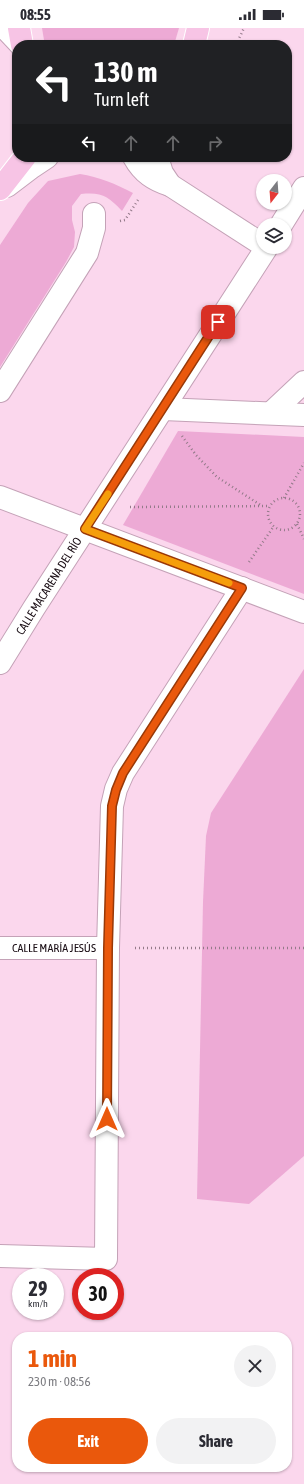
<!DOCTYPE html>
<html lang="en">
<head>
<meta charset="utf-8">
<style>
  body { margin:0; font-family:"Asap Condensed",sans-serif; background:#f2f2f3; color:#2b2b33; height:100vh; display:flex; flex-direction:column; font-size:15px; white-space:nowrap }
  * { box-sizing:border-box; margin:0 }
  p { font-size:13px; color:#7c7c81 }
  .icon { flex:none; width:22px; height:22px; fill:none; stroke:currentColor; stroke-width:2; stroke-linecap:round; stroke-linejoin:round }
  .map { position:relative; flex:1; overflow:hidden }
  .side { position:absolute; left:12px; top:1304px; width:280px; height:140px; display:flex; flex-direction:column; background:#fff; border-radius:16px; box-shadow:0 1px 3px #0004 }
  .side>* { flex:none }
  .top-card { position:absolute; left:12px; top:12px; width:280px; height:122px; border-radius:16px; box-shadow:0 1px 3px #0004; background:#202124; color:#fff; overflow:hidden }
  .needle { width:26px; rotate:197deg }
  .fabs { position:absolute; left:256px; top:146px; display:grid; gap:8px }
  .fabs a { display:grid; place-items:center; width:36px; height:36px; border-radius:50%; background:#fff; box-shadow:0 1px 3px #0004; font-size:20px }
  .speed { position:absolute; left:12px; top:1240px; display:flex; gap:8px; font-size:20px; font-weight:700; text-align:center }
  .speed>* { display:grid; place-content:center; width:52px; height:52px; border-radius:50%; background:#fff; box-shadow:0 1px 3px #0004; line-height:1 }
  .speed small { font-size:10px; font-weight:400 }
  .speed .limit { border:6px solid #d22; background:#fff; color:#111 }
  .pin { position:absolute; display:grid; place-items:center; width:34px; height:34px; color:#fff; margin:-17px; border-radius:8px; box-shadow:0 2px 6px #0006 }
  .me { position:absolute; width:44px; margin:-22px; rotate:0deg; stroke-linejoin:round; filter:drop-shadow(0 0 3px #0008) }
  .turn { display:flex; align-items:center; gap:14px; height:84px; padding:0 16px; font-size:18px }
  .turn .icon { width:52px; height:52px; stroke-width:2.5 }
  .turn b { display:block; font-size:28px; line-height:34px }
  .lanes { display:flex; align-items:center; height:38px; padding:0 16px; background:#0003; justify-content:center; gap:20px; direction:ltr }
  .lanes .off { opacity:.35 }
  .round { display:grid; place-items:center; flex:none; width:42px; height:42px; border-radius:21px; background:#f2f2f3 }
  .overview { display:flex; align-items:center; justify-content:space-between; height:68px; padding:0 16px }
  h1 { font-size:24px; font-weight:700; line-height:30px; color:#ea580c }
  .button { display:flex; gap:8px; margin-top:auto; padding:8px 16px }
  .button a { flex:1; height:46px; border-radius:24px; background:#ea580c; color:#fff; font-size:16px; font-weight:700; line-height:46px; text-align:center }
  .button a+a { background:#f2f2f3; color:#2b2b33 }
  .status { display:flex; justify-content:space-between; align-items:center; height:28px; padding:0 20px; background:#fff; direction:ltr }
  .status svg { height:11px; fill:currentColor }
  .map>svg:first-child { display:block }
  .green { fill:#edaad5 }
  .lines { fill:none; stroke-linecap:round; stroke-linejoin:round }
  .minor-casing { stroke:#c4a2b7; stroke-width:24 }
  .major-casing { stroke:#fff; stroke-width:24 }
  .path { stroke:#937a89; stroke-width:2.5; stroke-dasharray:1 3; stroke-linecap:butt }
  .minor { stroke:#fff; stroke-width:22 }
  .major { stroke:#f7c4e5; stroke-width:22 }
  .route-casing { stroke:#983908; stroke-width:10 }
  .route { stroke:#ea580c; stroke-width:7 }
  .slow { stroke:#f59e0b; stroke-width:7 }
  .labels { text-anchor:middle; stroke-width:3; stroke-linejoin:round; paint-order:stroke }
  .street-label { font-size:12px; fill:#1a0e15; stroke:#fff }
</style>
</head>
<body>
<div class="status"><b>08:55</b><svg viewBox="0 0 49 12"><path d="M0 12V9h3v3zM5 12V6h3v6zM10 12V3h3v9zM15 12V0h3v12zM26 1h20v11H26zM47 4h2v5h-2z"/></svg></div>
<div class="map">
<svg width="304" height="1456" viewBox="0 0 304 1456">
  <rect width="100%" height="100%" fill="#fbd7ed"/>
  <g class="green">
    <polygon points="42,0 179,0 174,17 47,17 44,12"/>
    <path d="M 80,146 C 99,149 116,156 133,165 L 122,183 C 108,168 102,164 81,166 L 72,178 L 72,192 L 75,204 L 74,219 L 66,234 L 0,339 L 0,217 L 28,175 L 48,153 Z"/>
    <polygon points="178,403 304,409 304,566 123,497"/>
    <polygon points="304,641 304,1128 249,1176 197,1171 203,874 206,808 211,785"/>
  </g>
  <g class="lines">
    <defs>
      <g id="minor">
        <polyline points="5,0 21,17"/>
        <path d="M 134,129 C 143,145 154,152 170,157 L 263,217"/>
        <polyline points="157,129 162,145 170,157"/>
        <polyline points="7,158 32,139 47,129"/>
        <polyline points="281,197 304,160"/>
        <polyline points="0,363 87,225 94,200 94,186"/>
        <polyline points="163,381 304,387"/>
        <polyline points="271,385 304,354"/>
        <polyline points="0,469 304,584"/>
        <polyline points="0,635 34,580 267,219"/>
        <polyline points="0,920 108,920"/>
        <polyline points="0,1228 106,1231 108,920 112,778 116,761 123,745 242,560"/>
      </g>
      <g id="major">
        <polyline points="19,0 22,17"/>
        <polyline points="194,17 198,0"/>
        <polyline points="0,161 25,129"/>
      </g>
    </defs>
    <use href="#minor" class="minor-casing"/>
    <use href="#major" class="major-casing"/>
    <g class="path">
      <polyline points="236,17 244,0"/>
      <polyline points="120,193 125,192 138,172"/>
      <polyline points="182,408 196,427 217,449 262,478"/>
      <circle cx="284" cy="486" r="16"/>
      <polyline points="284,470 304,435"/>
      <polyline points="130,479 270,478"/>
      <polyline points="297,496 304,511"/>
      <polyline points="249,534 274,498"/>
      <polyline points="135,920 304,920"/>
    </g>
    <use href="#minor" class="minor"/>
    <use href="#major" class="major"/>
  </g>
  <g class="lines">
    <defs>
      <polyline id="route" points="107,1091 108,920 112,778 116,762 123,745 242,560 85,501 218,294"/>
    </defs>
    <use href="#route" class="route-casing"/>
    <use href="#route" class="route"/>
    <polyline class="slow" points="108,466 85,501 229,555"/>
  </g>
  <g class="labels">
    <g class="street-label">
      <text transform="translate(49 558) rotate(-58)" y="4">CALLE MACARENA DEL RÍO</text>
      <text x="54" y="924">CALLE MARÍA JESÚS</text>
    </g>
  </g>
</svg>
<div class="fabs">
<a><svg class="needle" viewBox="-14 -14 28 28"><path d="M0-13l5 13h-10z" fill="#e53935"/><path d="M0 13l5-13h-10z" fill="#7c7c81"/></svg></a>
<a><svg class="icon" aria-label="layers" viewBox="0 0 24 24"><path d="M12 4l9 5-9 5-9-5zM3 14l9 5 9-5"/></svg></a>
</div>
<div class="speed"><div>29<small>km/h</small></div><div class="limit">30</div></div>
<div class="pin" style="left:218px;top:294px;background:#d93025"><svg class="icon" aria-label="arrive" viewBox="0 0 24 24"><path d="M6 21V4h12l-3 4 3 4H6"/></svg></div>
<svg class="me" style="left:107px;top:1091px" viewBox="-20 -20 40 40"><path d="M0-17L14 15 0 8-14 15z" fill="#ea580c" stroke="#fff" stroke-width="4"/></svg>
<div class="top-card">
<div class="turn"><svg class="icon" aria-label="left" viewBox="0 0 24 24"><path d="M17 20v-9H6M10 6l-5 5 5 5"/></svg><div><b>130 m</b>Turn left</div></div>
<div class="lanes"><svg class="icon" aria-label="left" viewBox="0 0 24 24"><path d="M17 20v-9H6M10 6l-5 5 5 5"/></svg><svg class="icon off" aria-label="ahead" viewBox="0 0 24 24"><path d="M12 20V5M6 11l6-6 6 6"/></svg><svg class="icon off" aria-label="ahead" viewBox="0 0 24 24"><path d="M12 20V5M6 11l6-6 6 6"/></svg><svg class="icon off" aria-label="right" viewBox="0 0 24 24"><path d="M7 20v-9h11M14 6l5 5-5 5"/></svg></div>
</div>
<section class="side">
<div class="overview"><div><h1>1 min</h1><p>230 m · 08:56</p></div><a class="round"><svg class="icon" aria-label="close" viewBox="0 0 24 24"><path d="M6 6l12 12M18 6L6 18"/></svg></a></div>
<div class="button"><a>Exit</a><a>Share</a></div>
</section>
</div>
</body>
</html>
